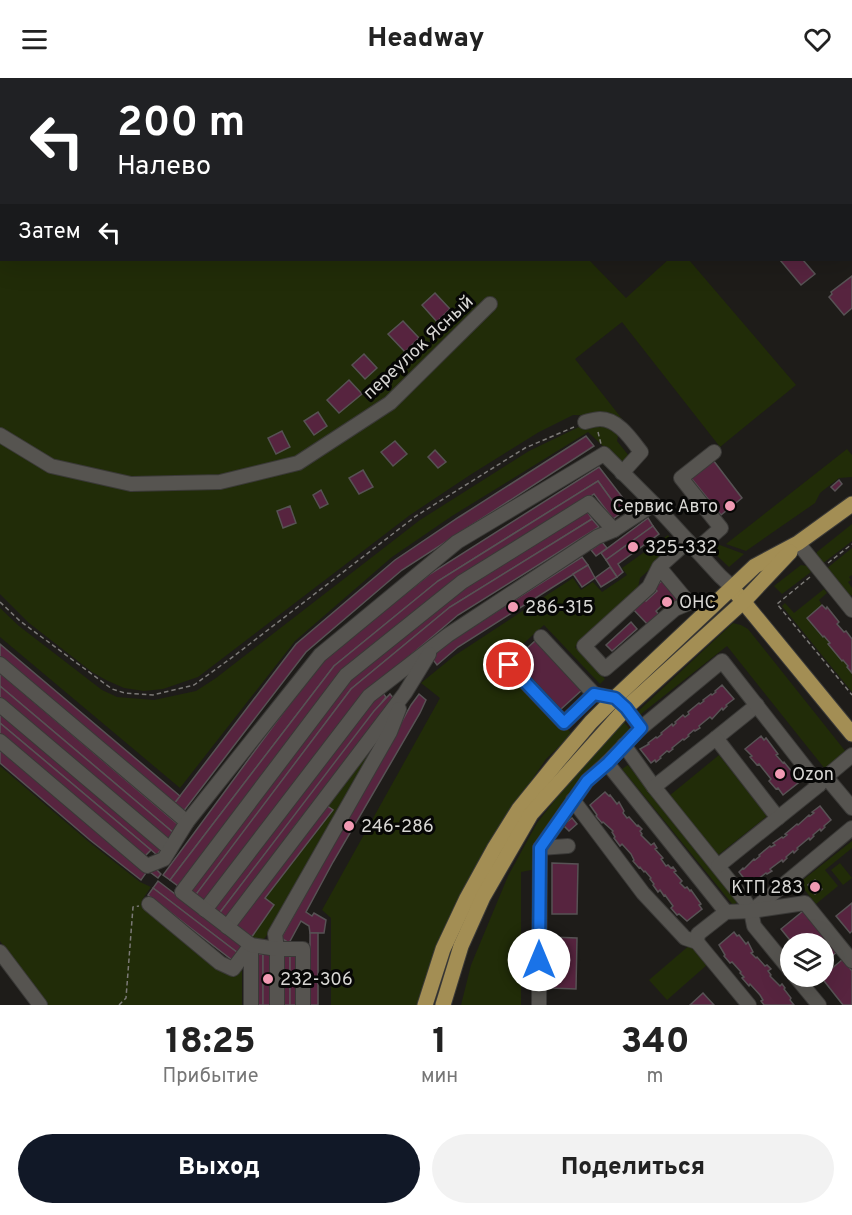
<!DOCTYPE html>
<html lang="ru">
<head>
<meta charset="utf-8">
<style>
  body { margin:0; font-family:Overpass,sans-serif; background:#f2f2f2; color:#222; height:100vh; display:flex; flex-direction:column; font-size:22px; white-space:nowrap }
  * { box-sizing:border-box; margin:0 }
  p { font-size:20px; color:#767676 }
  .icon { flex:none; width:33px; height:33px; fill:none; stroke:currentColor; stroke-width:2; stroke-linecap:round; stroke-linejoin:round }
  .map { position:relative; height:927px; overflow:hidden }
  .sheet { display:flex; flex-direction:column; background:#fff; flex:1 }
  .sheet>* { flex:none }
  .banner { position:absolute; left:0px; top:0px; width:852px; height:183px; box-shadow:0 6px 24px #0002; background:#202124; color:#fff; overflow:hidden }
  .tools { position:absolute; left:780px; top:855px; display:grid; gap:12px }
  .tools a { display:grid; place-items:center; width:54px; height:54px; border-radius:50%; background:#fff; box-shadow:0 6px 24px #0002; font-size:30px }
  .pin { position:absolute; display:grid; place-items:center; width:51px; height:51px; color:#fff; margin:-26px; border:3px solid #fff; border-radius:50%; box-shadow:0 2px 6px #0007 }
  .me { position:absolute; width:66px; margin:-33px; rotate:0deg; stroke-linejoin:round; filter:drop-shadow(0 0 4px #0008) }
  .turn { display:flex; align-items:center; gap:21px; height:126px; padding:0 18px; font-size:27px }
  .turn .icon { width:78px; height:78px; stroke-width:2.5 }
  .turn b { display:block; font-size:42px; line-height:51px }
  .then { display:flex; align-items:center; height:57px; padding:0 18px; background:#0003; gap:12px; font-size:22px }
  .eta { display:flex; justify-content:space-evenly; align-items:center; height:102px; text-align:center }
  .eta b { font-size:36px; font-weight:800; line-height:42px }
  .action { display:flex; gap:12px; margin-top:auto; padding:12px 18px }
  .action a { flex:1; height:69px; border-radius:36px; background:#111827; color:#fff; font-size:24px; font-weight:800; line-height:69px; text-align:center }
  .action a+a { background:#f2f2f2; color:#222 }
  header { display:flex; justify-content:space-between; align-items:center; height:78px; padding:0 18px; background:#fff; font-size:27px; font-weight:800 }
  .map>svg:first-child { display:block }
  .green { fill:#212c08 }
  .building { fill:#57243f; stroke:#575254; stroke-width:1.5 }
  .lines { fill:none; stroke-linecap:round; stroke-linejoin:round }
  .minor-casing { stroke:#3a3937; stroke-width:16 }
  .major-casing { stroke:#3a3937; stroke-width:17 }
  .path { stroke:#7b7976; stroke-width:1.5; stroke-dasharray:4.5 3; stroke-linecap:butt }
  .minor { stroke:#565450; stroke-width:14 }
  .major { stroke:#a38e54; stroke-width:15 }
  .route-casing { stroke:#114b97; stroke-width:15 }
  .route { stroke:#1a73e8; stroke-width:10 }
  .poi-dot { fill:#f19ab3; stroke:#070706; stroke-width:2 }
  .labels { text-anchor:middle; stroke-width:6; stroke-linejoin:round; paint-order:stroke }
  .street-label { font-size:18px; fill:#d8d7d4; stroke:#070706 }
  .poi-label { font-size:18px; fill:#d8d7d4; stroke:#070706; text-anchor:start }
</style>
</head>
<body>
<header><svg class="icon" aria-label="menu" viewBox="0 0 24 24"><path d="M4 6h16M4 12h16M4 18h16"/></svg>Headway<svg class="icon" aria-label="heart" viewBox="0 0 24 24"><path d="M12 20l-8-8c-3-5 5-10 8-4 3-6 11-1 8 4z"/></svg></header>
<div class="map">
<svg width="852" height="927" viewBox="0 0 852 927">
  <rect width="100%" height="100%" fill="#1e1c19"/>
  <g class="green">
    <polygon points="0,0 426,0 425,2 2,2 2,182 589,182 626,220 668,182 689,182 796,307 720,369 622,244 575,281 637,360 611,338 573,337 539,354 470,397 410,437 198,599 163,611 144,613 124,610 106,602 92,594 29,545 0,516"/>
    <polygon points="597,343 619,353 617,363 629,378 622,386 588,354 452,438 392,479 295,563 180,710 0,559 0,530 19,548 102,612 117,619 154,622 196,613 216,600 420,442 529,373 583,347"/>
    <polygon points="847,371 852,377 852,399 839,400 820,415 815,425 746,473 726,466"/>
    <polygon points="852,446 852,463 822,486 816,480 817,474"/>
    <polygon points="668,457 672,464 668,475 640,500 637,514 575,569 605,601 600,606 544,547 503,584 572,656 546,681 486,770 453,835 417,927 331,927 331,840 322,832 440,620 421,605 454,578 573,500 581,512 593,504 602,514 627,497 622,490"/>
    <polygon points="717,466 744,476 729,489 710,471"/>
    <polygon points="852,470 852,497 849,499 851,502 848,504 852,510 852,517 848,519 826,491"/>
    <polygon points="801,487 807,488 811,494 782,516 774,508"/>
    <polygon points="824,511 827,515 819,522 822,527 807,540 822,559 824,558 830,565 829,566 848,588 847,590 852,595 852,614 782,528 785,525 794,535"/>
    <polygon points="733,545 741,547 748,551 846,674 825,691 727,568 636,640 634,637"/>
    <polygon points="624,644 632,654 567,721 536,791 521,794 521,927 461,927 471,887 508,798 537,745 599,666"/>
    <polygon points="382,653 384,657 290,825 264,861 251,860 274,827 265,820 333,733 326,727"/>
    <polygon points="719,677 767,738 717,778 669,718"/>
    <polygon points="628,687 739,823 733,827 622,691"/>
    <polygon points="0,688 89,764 140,804 151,809 142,822 151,836 225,895 235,895 242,888 242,927 48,927 0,863"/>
    <polygon points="852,763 852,770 825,792 838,808 816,826 799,805"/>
    <polygon points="840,785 852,800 843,807 831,792"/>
    <polygon points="691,866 708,886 667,922 649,902"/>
  </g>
  <g class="building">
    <polygon points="617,0 643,0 644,2 619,2"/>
    <polygon points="766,0 832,0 830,2 768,2"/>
    <polygon points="852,71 852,94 850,95 850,72"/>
    <polygon points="780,182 803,182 815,196 801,207"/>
    <polygon points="852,198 852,230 844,237 829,219 832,216 831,214"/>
    <polygon points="435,215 450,231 437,244 422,227"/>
    <polygon points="403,243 419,260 405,274 388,256"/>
    <polygon points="364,276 377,290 365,301 352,287"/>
    <polygon points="349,302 362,316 339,335 327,322"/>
    <polygon points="318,334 327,348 314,357 304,343"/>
    <polygon points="282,353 290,369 276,376 268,360"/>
    <polygon points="586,358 594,368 402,492 306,574 183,734 173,727 296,566 395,482 459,439"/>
    <polygon points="395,363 407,376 393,388 381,374"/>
    <polygon points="435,372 446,384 438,390 428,379"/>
    <polygon points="713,382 742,420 721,437 691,400"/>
    <polygon points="599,389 630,429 621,435 598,403 438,503 334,588 170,802 163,797 322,582 430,496"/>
    <polygon points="363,392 373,409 359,416 349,400"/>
    <polygon points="839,402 842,406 835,413 831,409"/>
    <polygon points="598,403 621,435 613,441 594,416 444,512 343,593 178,808 170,802 334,588 438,503"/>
    <polygon points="321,412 328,426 320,430 313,417"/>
    <polygon points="290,428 296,445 283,450 277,433"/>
    <polygon points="587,433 592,441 450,529 351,611 196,817 189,811 345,602 445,521"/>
    <polygon points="648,440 653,448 606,482 601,475"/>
    <polygon points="592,441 599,449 458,537 360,620 203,825 194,819 351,611 450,529"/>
    <polygon points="653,448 659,456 618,486 623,494 617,499 606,482"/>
    <polygon points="602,464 607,470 596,478 591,472"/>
    <polygon points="582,479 588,487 458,569 437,587 431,579 453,561"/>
    <polygon points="588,487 595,500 582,509 573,496"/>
    <polygon points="610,489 617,499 601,509 595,500"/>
    <polygon points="665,500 681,518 672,526 668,522 656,533 660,538 649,548 632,530 644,520 646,523 657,513 654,510"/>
    <polygon points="822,527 826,531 827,529 839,544 837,546 844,554 846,553 852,561 852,595 847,589 848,588 843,582 842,583 828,566 830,565 824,558 823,559 807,540"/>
    <polygon points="631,544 637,551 612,573 606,567"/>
    <polygon points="536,562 582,612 560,632 514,582"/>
    <polygon points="0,566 180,718 173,727 0,580"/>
    <polygon points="0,595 181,749 175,756 0,608"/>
    <polygon points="722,607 734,621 726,627 727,628 723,632 722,630 712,641 710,639 699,648 700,650 695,653 694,652 688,657 689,658 684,662 683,661 672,670 673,671 669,674 667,673 660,679 661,680 656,684 655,682 651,685 640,671 649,666 648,665 656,659 657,660 662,656 661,655 672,646 673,648 676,645 675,644 683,637 685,639 689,636 688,634 699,625 700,626 704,623 703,622 711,616 712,617 716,614 715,613"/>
    <polygon points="0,608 175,756 169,763 0,619"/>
    <polygon points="382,614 386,619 218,837 211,832 367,627"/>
    <polygon points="390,616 395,622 295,748 226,843 218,837 374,633"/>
    <polygon points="419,616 426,622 420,635 333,784 306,834 312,838 314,835 326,842 324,855 310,855 309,848 301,843 289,865 281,860 411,627"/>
    <polygon points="0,634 162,770 157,777 0,645"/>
    <polygon points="0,645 151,772 145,778 0,656"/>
    <polygon points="761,658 764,662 766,660 778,676 776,677 783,685 784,684 797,700 795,701 798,705 783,717 778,710 776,711 769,703 771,701 759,686 757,687 750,679 752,678 745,671"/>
    <polygon points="0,672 146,795 141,802 90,762 0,685"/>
    <polygon points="605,714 609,718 610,717 617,726 619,724 624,733 623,735 627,740 629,739 637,748 638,747 642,751 640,753 642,756 641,757 651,767 654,765 657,770 655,771 663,780 661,781 666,788 668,787 671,790 673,789 676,793 674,794 682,803 680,805 685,810 687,809 690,813 691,812 701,826 699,827 702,831 687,843 679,836 677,837 671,830 673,828 665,817 664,818 660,812 658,814 653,807 654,806 650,801 651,800 645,793 644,794 640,789 639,790 633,783 634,782 631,776 622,766 620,768 614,760 615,759 612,754 613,753 603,744 602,745 596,738 597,737 590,727"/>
    <polygon points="326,727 333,732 265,820 274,827 251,860 232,849"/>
    <polygon points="820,728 831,742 824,748 825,749 821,753 820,751 813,757 814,758 810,762 809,760 797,770 798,771 794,775 793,773 786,779 787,780 783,784 782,782 770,791 772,793 767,796 766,795 758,801 759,802 755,806 754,805 750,808 739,794 743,790 744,791 754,781 755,782 760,778 759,777 770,768 771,769 775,767 773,765 782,759 783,760 787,757 785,756 797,746 798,747 809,737 810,738 814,735 812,734"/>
    <polygon points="572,740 577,746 569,753 563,747"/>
    <polygon points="552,785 578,786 577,836 552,836"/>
    <polygon points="154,789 161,796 158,800 150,794"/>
    <polygon points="815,802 822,811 815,816 808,807"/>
    <polygon points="158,803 243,868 238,875 153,810"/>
    <polygon points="153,810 238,875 232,882 148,817"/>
    <polygon points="852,825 852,853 850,855 836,838"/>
    <polygon points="803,833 837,874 824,885 824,866 793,866 781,851"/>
    <polygon points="734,854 737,858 739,857 746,866 748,864 753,874 751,875 756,880 757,879 765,888 767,887 771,891 768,893 771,897 770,898 780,908 782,906 785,910 784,911 791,920 790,922 794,927 764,927 761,923 763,922 760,917 750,906 749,908 742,900 744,899 740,895 741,894 732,884 730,885 724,878 725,877 719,867"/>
    <rect x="310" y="855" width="8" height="72"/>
    <polygon points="551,859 577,860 576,911 550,910"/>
    <rect x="255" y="876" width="8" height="51"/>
    <rect x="263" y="876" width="9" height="51"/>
    <rect x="282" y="876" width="8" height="51"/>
    <rect x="290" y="876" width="9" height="51"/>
    <polygon points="843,881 852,893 852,927 843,927 821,899 824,898 824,897"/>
    <polygon points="703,915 714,927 690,927"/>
  </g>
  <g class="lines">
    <defs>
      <g id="minor">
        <polyline points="116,0 118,2"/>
        <polyline points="743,2 745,0"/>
        <path d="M 585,344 C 589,343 595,341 600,341 C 618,341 631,361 641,374 L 622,395"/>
        <polyline points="0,357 51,388 131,406 220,404 298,385 390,325 490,226"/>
        <polyline points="798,465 852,532"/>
        <polyline points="696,472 721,450 681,400 714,374"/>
        <polyline points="659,489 649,509 584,568 605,591 675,531 689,525 659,489 688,463"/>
        <polyline points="0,586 187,744"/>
        <polyline points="509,587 564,645 594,616 541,559"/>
        <polyline points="594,616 615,620 626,630 641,650"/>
        <polyline points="0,627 170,771"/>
        <polyline points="716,660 757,627"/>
        <polyline points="0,663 147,788 164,781 187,744 320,577 457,464 604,376 654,426 720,498 732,509"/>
        <polyline points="624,667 654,709 744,821 751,833 754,848 790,892"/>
        <polyline points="607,685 726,834"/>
        <polyline points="826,699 852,730"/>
        <polyline points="654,709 716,660 778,740"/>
        <polyline points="573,722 643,815 685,860 697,864"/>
        <polyline points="540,770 568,768"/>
        <polyline points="718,788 819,707 826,699 852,677"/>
        <polyline points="149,826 220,885 233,891 251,867"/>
        <polyline points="205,832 369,618 448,557 597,459 614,452"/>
        <polyline points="753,832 852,750"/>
        <polyline points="227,849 405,615 429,576"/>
        <polyline points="0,874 40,927"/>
        <polyline points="795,898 819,927"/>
        <polyline points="251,927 251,867"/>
        <polyline points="277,927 277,871 275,856 390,654 399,631"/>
        <polyline points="303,927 303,871 277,871 251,867 182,814 346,597 462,504 589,425 614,452 654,426"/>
        <polyline points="539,927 540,770 587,703 607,685 641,650 722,583 819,707"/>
        <polyline points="749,927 697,864 698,856 726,834 751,833 805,825 852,883"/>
      </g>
      <g id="major">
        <polyline points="737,516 852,656"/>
        <polyline points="425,927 443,871 467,820 494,771 519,731 557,684 591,644 615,620 755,488 798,465 852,426"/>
        <polyline points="443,927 461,868 483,819 531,736 626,630 744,523 790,474"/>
      </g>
    </defs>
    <use href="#minor" class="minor-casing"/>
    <use href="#major" class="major-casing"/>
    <g class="path">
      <polyline points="598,354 601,366"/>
      <polyline points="828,485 852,466"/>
      <polyline points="810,499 777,526 852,617"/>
      <polyline points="0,524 20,543 112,611 125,615 153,617 194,607 234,578 416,438 525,370 574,349"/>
      <polyline points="119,927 126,920 133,829 139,828"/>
    </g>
    <use href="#minor" class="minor"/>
    <use href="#major" class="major"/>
  </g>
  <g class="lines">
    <defs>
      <polyline id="route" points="509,587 564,645 594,616 615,620 626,630 641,650 608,685 587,703 540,770 539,882"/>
    </defs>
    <use href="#route" class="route-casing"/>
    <use href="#route" class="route"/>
  </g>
  <g class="poi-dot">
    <circle cx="730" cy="428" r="6"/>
    <circle cx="633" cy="469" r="6"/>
    <circle cx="667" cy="524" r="6"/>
    <circle cx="513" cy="529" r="6"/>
    <circle cx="780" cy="696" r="6"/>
    <circle cx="349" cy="748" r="6"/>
    <circle cx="815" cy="809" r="6"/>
    <circle cx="268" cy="901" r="6"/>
  </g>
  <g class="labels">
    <g class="street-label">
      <text transform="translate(418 269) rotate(-43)" y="6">переулок Ясный</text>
    </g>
    <g class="poi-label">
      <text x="718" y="434" text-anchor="end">Сервис Авто</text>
      <text x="645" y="475">325-332</text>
      <text x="679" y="530">ОНС</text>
      <text x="525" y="535">286-315</text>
      <text x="792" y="702">Ozon</text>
      <text x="361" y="754">246-286</text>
      <text x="803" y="815" text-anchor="end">КТП 283</text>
      <text x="280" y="907">232-306</text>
    </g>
  </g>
</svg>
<div class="tools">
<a><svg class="icon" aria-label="layers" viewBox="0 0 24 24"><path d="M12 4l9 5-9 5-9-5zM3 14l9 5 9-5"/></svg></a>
</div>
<div class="pin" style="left:509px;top:587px;background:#d93025"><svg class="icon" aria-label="arrive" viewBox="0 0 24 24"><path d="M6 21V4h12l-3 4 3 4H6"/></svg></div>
<svg class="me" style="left:539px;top:882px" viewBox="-20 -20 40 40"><circle r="19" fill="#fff"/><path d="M0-13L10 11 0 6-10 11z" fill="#1a73e8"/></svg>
<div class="banner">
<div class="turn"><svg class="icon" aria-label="left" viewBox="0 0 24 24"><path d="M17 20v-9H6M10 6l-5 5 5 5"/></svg><div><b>200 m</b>Налево</div></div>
<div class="then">Затем<svg class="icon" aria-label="left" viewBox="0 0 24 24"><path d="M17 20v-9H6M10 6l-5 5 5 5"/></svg></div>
</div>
</div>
<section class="sheet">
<div class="eta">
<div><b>18:25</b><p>Прибытие</p></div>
<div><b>1</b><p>мин</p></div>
<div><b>340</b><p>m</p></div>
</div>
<div class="action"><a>Выход</a><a>Поделиться</a></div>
</section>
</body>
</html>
